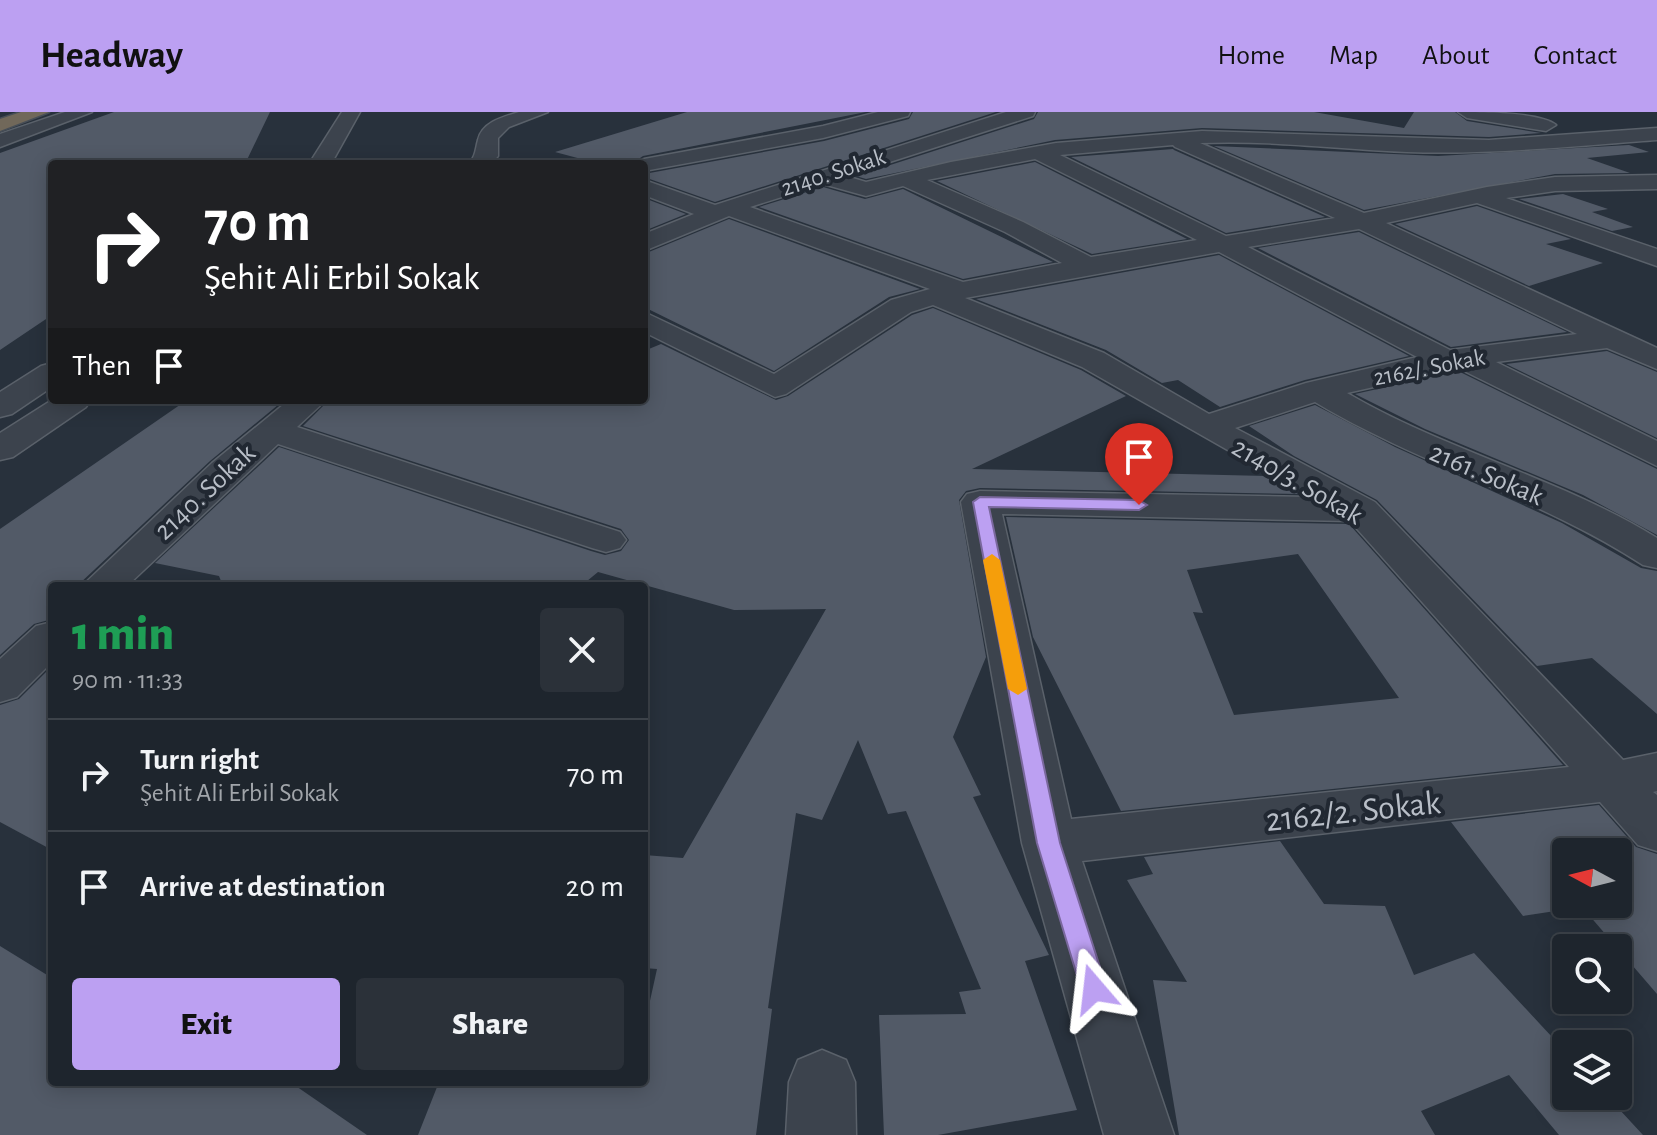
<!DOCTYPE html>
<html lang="en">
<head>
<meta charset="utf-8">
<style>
  body { margin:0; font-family:"Alegreya Sans",sans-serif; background:#2b3139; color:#f1f3f6; height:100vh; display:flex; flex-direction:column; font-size:30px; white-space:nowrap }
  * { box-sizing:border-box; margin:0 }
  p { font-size:26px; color:#a1a5aa }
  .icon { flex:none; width:44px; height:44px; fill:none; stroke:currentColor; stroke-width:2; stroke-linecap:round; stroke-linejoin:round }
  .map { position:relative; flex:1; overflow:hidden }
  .details { position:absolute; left:48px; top:470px; width:600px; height:504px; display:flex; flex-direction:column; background:#1e252d; border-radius:8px; box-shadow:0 4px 20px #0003,0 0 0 2px #3c4249 }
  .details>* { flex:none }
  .top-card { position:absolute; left:48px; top:48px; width:600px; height:244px; border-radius:8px; box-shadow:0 4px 20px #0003,0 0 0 2px #3c4249; background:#202124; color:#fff; overflow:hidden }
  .needle { width:52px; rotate:277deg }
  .fabs { position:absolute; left:1552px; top:726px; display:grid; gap:16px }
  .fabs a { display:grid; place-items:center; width:80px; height:80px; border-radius:8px; background:#1e252d; box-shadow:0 4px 20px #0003,0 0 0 2px #3c4249; font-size:40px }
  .pin { position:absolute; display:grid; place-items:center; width:68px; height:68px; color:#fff; margin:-82px -34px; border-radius:50% 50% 50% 0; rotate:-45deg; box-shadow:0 0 8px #0007 }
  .pin .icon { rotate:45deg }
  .me { position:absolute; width:88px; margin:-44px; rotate:343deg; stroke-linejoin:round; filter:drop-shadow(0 0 6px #0008) }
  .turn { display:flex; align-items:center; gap:28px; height:168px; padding:0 24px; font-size:36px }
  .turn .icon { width:104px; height:104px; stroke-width:2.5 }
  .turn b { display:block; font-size:56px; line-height:68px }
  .then { display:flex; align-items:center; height:76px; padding:0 24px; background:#0003; gap:16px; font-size:30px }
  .round { display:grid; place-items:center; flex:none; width:84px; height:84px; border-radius:8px; background:#2b3139 }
  .head { display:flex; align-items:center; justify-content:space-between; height:136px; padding:0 24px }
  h1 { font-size:48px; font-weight:800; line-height:60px; color:#1e9e55 }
  .action { display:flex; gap:16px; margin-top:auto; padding:16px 24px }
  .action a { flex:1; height:92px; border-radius:8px; background:#bca0f2; color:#111; font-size:32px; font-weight:800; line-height:92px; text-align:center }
  .action a+a { background:#2b3139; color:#f1f3f6 }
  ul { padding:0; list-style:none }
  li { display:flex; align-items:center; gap:24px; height:112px; padding:0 24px; border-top:2px solid #3c4249 }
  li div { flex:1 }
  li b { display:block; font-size:30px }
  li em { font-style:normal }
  header { display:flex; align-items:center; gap:48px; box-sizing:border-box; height:112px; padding:0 40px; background:#bca0f2; color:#111 }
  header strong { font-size:38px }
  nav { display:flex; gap:44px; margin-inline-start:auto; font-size:28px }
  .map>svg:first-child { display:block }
  .building { fill:#525a67; fill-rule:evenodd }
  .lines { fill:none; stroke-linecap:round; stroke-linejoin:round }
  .minor-casing { stroke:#5a616a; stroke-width:3 }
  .highway-casing { stroke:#474e57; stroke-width:3 }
  .minor { fill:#3c434d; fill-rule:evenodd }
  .highway { fill:#71685a; fill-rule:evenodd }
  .route { fill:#bca0f2; stroke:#7a689d; stroke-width:2 }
  .slow { fill:#f59e0b }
  .labels { text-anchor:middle; stroke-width:8; stroke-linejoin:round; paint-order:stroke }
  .far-street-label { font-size:24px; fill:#b8bec7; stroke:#212832 }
  .street-label { font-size:28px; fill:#b8bec7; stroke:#212832 }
  .near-street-label { font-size:34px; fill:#b8bec7; stroke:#212832 }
</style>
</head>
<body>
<header>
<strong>Headway</strong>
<nav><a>Home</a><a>Map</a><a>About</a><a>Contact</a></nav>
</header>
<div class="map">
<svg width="1657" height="1023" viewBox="0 0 1657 1023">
  <rect width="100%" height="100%" fill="#28313c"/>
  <g class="building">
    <polygon points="114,0 270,0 245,52 52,52 52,203 0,238 0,41"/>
    <polygon points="687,0 866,0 643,44 631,52 600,52 555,40"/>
    <polygon points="913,0 996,0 715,90 644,65 644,62 824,29 909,7"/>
    <polygon points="1038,0 1314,0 1404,16 1414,0 1455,0 1467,9 1541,21 1489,25 1202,16 1055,28 866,67 856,64 1034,7"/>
    <polygon points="1629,33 1649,40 1587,46 1630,61 1555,62 1364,98 1214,34 1438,44"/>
    <polygon points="1173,37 1174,38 1325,105 1226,121 1071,45"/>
    <polygon points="1035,50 1187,127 1092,142 937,69"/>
    <polygon points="823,75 865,87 903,77 1053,150 963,167 759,95"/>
    <polygon points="1563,82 1608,97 1592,100 1633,115 1612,119 1519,87"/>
    <polygon points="644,86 686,102 644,119"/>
    <polygon points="1477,94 1571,127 1546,132 1603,151 1529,174 1395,112"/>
    <polygon points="729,107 920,177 889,185 774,259 644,195 644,142"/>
    <polygon points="1359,120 1567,220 1451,235 1258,136"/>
    <polygon points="1219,143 1409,244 1305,268 1220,295 1178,268 1162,271 1106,238 976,187"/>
    <polygon points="933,196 1081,258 1126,284 972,357 1266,364 1298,382 980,376 966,379 959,388 986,545 953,625 981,683 973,685 1049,843 1025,849 1077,998 938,1023 884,1023 879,903 966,902 959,880 981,877 906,699 888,702 858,628 822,708 796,701 768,896 772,897 756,1023 418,1023 439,970 644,970 644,916 657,857 644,856 644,743 683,746 826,497 734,498 598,460 581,474 223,474 219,464 155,451 279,335 591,439 605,443 621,439 629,428 621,417 303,314 329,288 644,288 644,239 661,232 776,288 788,284 912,203"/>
    <polygon points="1607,239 1657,260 1657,326 1506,252"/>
    <polygon points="1458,259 1657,357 1657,423 1583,383 1425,317 1355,282"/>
    <polygon points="187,288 284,288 210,349 77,474 52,474 52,507 34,512 0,543 0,417"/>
    <polygon points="1315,293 1395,335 1562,411 1641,456 1657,459 1657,602 1592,546 1537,554 1377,388 1294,344 1249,314"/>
    <path d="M 1006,405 L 1349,412 L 1563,653 L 1121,699 L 1033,525 ZM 1298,442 L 1399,586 L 1234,603 L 1193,500 L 1203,501 L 1187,458 Z"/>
    <polygon points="52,554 52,738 0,710 0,593 19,587"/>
    <path d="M 1599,693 L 1636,735 L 1657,742 L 1657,882 L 1582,795 L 1523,804 L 1451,710 ZM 1566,740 L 1618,740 L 1618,792 L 1566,792 Z"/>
    <polygon points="1280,729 1324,792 1385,794 1414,863 1474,841 1566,940 1566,984 1607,984 1643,1023 1559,1023 1509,963 1421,999 1435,1023 1179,1023 1153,868 1187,870 1127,768 1153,762 1144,745"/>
    <polygon points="0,834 52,866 52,970 290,970 367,1023 0,1023"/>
  </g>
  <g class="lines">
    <defs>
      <g id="minor">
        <polygon points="65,0 92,0 0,35 0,22"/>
        <polygon points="342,0 360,0 331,52 309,52"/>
        <path d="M 519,0 L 548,0 L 509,15 L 498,26 L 498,44 L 491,52 L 469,52 C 476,43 475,39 478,28 C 482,10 503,5 519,0 Z"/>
        <polygon points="878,0 910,0 908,4 823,26 644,59 644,52 634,52 644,47 823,14"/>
        <path d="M 1006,0 L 1035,0 L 1033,4 L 846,64 L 866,70 L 951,50 L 1056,31 L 1202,19 L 1489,28 L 1657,16 L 1657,28 C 1574,34 1490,43 1407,40 C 1338,37 1269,28 1200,31 L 1364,101 L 1487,75 L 1555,65 L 1657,63 L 1657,77 L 1555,79 L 1506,86 L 1657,137 L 1657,154 L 1477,91 L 1386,111 L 1657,236 L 1657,257 L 1607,236 L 1496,250 L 1657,329 L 1657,354 L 1458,256 L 1347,281 C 1446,339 1560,366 1657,426 L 1657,456 L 1643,453 C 1540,386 1420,353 1315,290 L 1235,316 L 1375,390 L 1623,648 L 1657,641 L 1657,679 L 1653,680 L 1657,683 L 1657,739 L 1638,733 L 1600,690 L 1082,749 L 1174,1023 L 1104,1023 L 1022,731 L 961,390 L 967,382 L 980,379 L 1310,385 L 1082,255 L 933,193 L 911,200 L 786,282 L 775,285 L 644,220 L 644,200 L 774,262 L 891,188 L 930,177 L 729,104 L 644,139 L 644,122 L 694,102 L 644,83 L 644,68 L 715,93 ZM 1173,33 L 1175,35 L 1335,106 L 1226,124 L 1060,43 ZM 1035,47 L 1197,128 L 1091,145 L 1023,110 L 927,68 ZM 823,72 L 866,84 L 903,74 L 1005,120 L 1062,151 L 963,170 L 750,95 ZM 1359,117 L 1577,222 L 1450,238 L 1248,135 ZM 1219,140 L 1417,245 L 1306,271 L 1209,302 L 1104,241 L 965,186 ZM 1002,402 L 1350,409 L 1569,655 L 1071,707 Z"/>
        <path d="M 1458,0 C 1480,0 1540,0 1556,13 L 1546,19 L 1467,6 Z"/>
        <polygon points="52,251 52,275 12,302 0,305 0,280 41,254"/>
        <polygon points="52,288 91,288 86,295 13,345 0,348 0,321"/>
        <polygon points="289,288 326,288 297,315 620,420 626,428 620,436 606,440 592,436 278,332 127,474 82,474 212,351"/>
        <polygon points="52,510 52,550 17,585 0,590 0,547 36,514"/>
        <polygon points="822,938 846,948 855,970 856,1023 786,1023 789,970 798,948"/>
      </g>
      <polygon id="highway" points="21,0 49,0 0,19 0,7"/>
    </defs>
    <use href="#minor" class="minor-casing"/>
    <use href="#highway" class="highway-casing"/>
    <use href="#minor" class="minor"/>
    <use href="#highway" class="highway"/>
  </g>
  <polygon class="route" points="980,385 1139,388 1147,393 1139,398 989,395 1060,731 1107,877 1103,885 1094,889 1085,885 1081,877 1037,731 973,390"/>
  <polygon class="slow" points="992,442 1000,448 1027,577 1018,583 1008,577 983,448"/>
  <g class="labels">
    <g class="far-street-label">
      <text transform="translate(833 60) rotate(-18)" y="8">2140. Sokak</text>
      <text transform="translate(1429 255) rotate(-11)" y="8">2162/. Sokak</text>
    </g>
    <g class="street-label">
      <text transform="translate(1487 361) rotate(23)" y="10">2161. Sokak</text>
      <text transform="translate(1298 368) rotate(30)" y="10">2140/3. Sokak</text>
      <text transform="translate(204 379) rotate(-43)" y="10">2140. Sokak</text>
    </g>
    <g class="near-street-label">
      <text transform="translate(1353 698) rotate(-6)" y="12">2162/2. Sokak</text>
    </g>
  </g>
</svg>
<div class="fabs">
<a><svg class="needle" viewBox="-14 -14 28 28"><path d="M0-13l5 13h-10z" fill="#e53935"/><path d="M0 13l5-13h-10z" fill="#a1a5aa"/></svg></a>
<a><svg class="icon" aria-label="search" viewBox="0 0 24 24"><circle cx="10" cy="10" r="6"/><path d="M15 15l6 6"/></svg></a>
<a><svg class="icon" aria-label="layers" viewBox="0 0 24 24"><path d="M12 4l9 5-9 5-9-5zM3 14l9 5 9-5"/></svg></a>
</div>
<div class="pin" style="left:1139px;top:393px;background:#d93025"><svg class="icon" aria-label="arrive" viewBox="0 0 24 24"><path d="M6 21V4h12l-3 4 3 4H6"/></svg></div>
<svg class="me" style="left:1094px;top:877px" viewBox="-20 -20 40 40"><path d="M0-17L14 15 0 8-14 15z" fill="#bca0f2" stroke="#fff" stroke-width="4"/></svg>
<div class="top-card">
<div class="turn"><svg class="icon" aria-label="right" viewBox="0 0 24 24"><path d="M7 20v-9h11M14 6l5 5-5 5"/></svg><div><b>70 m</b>Şehit Ali Erbil Sokak</div></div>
<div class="then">Then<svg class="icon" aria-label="arrive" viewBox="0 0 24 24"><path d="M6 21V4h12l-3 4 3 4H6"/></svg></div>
</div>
<section class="details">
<div class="head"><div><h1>1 min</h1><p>90 m · 11:33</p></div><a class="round"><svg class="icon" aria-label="close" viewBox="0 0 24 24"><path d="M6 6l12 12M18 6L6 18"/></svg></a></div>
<ul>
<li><svg class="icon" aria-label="right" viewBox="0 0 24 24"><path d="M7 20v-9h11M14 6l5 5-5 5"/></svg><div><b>Turn right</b><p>Şehit Ali Erbil Sokak</p></div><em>70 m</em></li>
<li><svg class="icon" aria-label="arrive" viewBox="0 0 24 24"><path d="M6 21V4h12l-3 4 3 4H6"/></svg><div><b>Arrive at destination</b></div><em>20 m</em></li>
</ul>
<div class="action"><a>Exit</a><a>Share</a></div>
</section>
</div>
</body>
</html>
